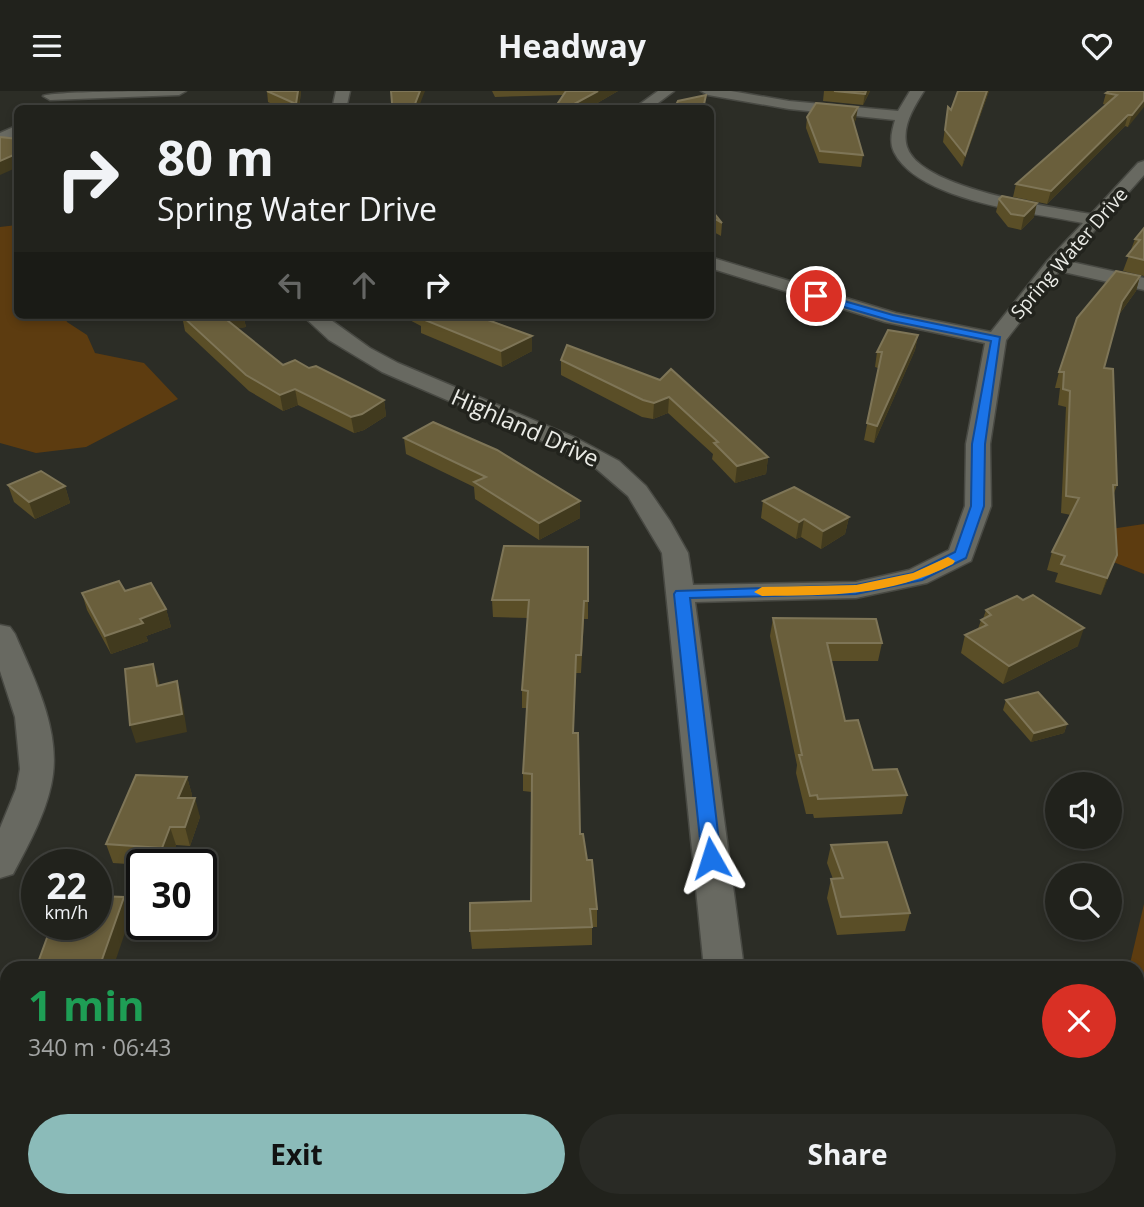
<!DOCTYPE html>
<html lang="en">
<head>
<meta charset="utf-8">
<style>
  body { margin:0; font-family:"Open Sans",sans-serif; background:#292a25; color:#f1f3f6; height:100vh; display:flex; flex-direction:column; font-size:26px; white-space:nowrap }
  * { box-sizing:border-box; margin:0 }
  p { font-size:23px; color:#a2a4a3 }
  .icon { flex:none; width:38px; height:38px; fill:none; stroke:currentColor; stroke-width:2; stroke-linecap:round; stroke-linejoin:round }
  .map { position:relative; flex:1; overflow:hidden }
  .details { position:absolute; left:0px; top:870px; width:1144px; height:247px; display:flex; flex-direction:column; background:#21221c; border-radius:21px 21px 0 0; box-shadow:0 4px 10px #0003,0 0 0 2px #3e3f3b }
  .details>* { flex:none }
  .hud { position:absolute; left:14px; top:14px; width:700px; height:214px; border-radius:10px; box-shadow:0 4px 10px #0003,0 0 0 2px #3e3f3b; background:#21221c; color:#f1f3f6; overflow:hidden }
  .controls { position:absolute; left:1045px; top:681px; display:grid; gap:14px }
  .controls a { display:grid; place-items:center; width:77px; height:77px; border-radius:50%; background:#21221c; box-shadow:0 4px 10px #0003,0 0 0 2px #3e3f3b; font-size:35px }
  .speed { position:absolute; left:21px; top:758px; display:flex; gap:14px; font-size:35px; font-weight:700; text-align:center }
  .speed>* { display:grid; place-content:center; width:91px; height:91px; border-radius:50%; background:#21221c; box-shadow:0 4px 10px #0003,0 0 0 2px #3e3f3b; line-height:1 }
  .speed small { font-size:18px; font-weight:400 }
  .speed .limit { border:4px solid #111; border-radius:10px; background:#fff; color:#111 }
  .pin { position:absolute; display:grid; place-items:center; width:60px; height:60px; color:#fff; margin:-30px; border:4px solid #fff; border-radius:50%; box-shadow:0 2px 7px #0007 }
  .me { position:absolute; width:77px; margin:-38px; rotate:354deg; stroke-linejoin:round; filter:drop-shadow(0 0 5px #0008) }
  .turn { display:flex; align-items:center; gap:24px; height:147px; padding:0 28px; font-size:32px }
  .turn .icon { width:91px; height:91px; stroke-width:2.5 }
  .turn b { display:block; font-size:49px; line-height:60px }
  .lanes { display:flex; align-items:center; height:66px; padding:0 28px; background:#0003; justify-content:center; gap:35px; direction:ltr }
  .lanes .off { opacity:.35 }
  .round { display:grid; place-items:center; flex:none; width:74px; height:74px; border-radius:37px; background:#292a25 }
  .overview { display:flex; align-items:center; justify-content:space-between; height:119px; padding:0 28px }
  h1 { font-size:42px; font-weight:700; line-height:52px; color:#1e9e55 }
  .cta { display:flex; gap:14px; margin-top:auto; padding:14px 28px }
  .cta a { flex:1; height:80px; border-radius:42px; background:#8bbbb9; color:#111; font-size:28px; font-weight:700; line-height:80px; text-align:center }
  .cta a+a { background:#292a25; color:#f1f3f6 }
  header { display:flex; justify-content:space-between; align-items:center; height:91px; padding:0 28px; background:#21221c; font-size:32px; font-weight:700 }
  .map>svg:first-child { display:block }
  .green { fill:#5d3c10 }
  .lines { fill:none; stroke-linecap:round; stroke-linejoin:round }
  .street-casing { stroke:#484943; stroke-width:3 }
  .street { fill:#686961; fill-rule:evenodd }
  .wall { fill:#5a4e27 }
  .shaded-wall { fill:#413a1e }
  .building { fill:#6a5f3c; stroke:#7e7557; stroke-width:2 }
  .route { fill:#1a73e8; stroke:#114b97; stroke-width:2 }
  .slow { fill:#f59e0b }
  .labels { text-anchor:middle; stroke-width:7; stroke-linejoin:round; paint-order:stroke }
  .far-street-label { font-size:19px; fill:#ebece7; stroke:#22231d }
  .street-label { font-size:23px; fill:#ebece7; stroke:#22231d }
</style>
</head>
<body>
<header><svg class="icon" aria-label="menu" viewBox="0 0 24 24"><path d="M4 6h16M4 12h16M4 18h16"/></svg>Headway<svg class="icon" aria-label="heart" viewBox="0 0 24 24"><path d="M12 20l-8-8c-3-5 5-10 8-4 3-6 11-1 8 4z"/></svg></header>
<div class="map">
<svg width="1144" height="1116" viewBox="0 0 1144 1116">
  <rect width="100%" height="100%" fill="#2c2d26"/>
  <g class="green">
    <polygon points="17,134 18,224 64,224 67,231 87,244 95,262 144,272 178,308 86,356 36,362 0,352 0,136"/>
    <polygon points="1144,433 1144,483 1098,465 1084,442"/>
    <polygon points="1144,813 1144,923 1138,921 1138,877 1129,877"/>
  </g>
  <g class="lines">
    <defs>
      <g id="street">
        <path d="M 186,0 L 179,4 L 50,9 L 43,5 C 55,0 163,0 186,0 Z"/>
        <polygon points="336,0 350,0 346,18 332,18"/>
        <polygon points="658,0 674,0 650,18 633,18"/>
        <path d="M 701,0 L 731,0 L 789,10 L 898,20 L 910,0 L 924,0 C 914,16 901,36 907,56 C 920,98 1052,116 1091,123 L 1138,72 L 1144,70 L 1144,84 L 1067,170 L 1144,187 L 1144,199 L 1059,180 L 1006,249 L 990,353 L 991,415 L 971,470 L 927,492 L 856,507 L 695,511 L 744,877 L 704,877 L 662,462 L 628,405 L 592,374 L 549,353 L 382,281 L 329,249 L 302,224 L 324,224 L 370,257 L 398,272 L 576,347 L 619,370 L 646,395 L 670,430 L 688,462 L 693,494 L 856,491 L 909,479 L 949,459 L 965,415 L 966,353 L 985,252 L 885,231 L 710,177 L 710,166 L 896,222 L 991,241 L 1048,169 L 1083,132 C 1034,122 918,110 894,61 C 889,51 892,39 895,29 L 789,18 L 708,4 Z"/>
        <polygon points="18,34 18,44 0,52 0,42"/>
        <path d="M 0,534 L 10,536 L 15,543 C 33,585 59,635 53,683 C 49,717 29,753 13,783 L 0,787 L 0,737 L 16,698 L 20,678 L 15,626 L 0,580 Z"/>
        <polygon points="736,1110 782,1110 783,1116 737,1116"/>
      </g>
    </defs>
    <use href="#street" class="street-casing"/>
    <use href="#street" class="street"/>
  </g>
  <g class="wall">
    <polygon points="267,0 301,0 299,18 282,18 268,11"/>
    <polygon points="492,0 618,0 587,18 554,18 563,4 495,6"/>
    <polygon points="824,0 870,0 863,14 823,10"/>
    <polygon points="989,0 962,76 943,51 948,16 951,19"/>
    <polygon points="1144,0 1128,36 1125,35 1047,113 1013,106 1016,93 1106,14 1103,13 1106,2"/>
    <polygon points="807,26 856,28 854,32 863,64 861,76 819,72 806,37"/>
    <polygon points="999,108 1034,126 1021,139 1008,136 996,121"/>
    <polygon points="710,117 722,132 721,145 710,139"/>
    <polygon points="1144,137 1144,185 1123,180 1135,148"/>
    <polygon points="1140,185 1136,200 1118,225 1104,277 1117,394 1113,405 1117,464 1101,504 1055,491 1058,482 1047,479 1052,461 1071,424 1061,422 1066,316 1058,314 1060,297 1055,297 1059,281"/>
    <polygon points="185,224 243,224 246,236 237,237 283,274 309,277 384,309 386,325 364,339 354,342 298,314 283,320 249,300 185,240 182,225"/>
    <polygon points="400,224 477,224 532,245 532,260 502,276 421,242 421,235"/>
    <polygon points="918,244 915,259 874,352 864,349 878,277 875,276 877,261"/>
    <polygon points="561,269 660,289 768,366 766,383 735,392 712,368 713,363 668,322 653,328 642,326 561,284"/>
    <polygon points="404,347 580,410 580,427 539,449 475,408 474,396 406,363"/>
    <polygon points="8,394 65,395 70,412 35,428 14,411"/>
    <polygon points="763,410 849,426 845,443 821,458 801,446 796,448 761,427"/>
    <polygon points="588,456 588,528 584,528 581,582 576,582 573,642 580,743 597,818 597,836 592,836 592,854 472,858 470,840 531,810 532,701 523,700 523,682 527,617 522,617 522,599 528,527 493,526 492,509"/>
    <polygon points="125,500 166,518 171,536 146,545 148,550 111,563 87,519 82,502"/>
    <polygon points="986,519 1078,555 1003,593 961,562 965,544 978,538 981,529 983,528"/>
    <polygon points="773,527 882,552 878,570 831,570 845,630 873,679 907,704 902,723 814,727 813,723 806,723 796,682 797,674 770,545"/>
    <polygon points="1006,609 1067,633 1064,642 1031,651 1003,619"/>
    <polygon points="187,686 192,704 191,707 200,726 190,755 176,754 168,774 142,774 113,772 106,753"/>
    <polygon points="831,754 910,822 905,840 837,844 827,807 831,788 833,788 827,772"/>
    <polygon points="7,952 7,1110 30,1110 0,1110 0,968"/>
  </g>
  <g class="shaded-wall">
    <polygon points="298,0 301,0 299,18 297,18 296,13"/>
    <polygon points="420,0 425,0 418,18 413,18"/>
    <polygon points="598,0 618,0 587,18 565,18"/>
    <polygon points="866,0 870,0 863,14 865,3"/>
    <polygon points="987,0 989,0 962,76 965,64"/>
    <polygon points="1144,9 1144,16 1128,36 1132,24"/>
    <polygon points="858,16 856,28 851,38 852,26"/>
    <polygon points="1128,24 1125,35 1047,113 1051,100"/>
    <polygon points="18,62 18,76 0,84 0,70"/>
    <polygon points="1037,112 1034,126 1021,139 1024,125"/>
    <polygon points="1140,185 1136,200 1117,226 1122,211"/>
    <polygon points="227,224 243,224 246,236 225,240 222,225"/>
    <polygon points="918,244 915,259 874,352 877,335"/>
    <polygon points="532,245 532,260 502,276 501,260"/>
    <polygon points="295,298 298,314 283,320 280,304"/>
    <polygon points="669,306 668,322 653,328 654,312"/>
    <polygon points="384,309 386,325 364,339 354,342 351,326"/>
    <polygon points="768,366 766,383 735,392 737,375"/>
    <polygon points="65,395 70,412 35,428 29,411"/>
    <polygon points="580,410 580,427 539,449 539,432"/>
    <polygon points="849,426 845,443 821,458 823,440"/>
    <polygon points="804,428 801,446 796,448 799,431"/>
    <polygon points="1117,464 1111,481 1101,504 1107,487"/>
    <polygon points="166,518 171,536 146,545 148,550 111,563 105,545 140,528"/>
    <polygon points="1084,537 1078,555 1003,593 1009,575"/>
    <polygon points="153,573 159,591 162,613 157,595"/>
    <polygon points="177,590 182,609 187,641 136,652 130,634"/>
    <polygon points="1067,633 1064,642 1031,651 1034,642"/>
    <polygon points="187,686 192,704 184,725 178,707"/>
    <polygon points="195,707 200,726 190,755 185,736"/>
    <polygon points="170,736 176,754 168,774 167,774 162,757"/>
    <polygon points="124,806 131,824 113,877 99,877"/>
  </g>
  <g class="building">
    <polygon points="267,0 298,0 296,13"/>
    <polygon points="391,0 420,0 413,18 390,18 392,12"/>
    <polygon points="566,0 598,0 565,18 554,18"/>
    <polygon points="834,0 866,0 865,3"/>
    <polygon points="958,0 987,0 965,64 945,39 948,16 951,19"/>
    <polygon points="1109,0 1144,0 1144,9 1132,24 1128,24 1051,100 1016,93 1117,4 1106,2"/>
    <polygon points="706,4 703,18 674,18 678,10"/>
    <polygon points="816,12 858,16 852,26 863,64 820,60 807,26"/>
    <polygon points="0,46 18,48 18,62 0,70"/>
    <polygon points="1002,105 1037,112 1024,125 1011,123 999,108"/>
    <polygon points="710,117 722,132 710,125"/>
    <polygon points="1144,137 1144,169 1127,165 1140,149 1135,148"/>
    <polygon points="1116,180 1140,185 1122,211 1104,277 1113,278 1117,394 1113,394 1117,464 1107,487 1061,473 1065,465 1052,461 1079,407 1066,405 1070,300 1063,298 1064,281 1059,281 1077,227"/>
    <polygon points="185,224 227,224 222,225 283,274 295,269 309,277 316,275 384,309 362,323 351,326 295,298 280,304 246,284 182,225"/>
    <polygon points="427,224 474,224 532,245 501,260 420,227 428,225"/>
    <polygon points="888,239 918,244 877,335 867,332 882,261 877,261"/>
    <polygon points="567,254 660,289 671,278 768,366 737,375 714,352 718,351 669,306 654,312 643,309 561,269"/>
    <polygon points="433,331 497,359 580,410 539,432 474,391 486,386 404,347"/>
    <polygon points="41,380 65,395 29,411 8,394"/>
    <polygon points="794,396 849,426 823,440 804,428 799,431 763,410"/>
    <polygon points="504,455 588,456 588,510 584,510 581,564 576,564 573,642 578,642 580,743 583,743 587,769 592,769 597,818 590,818 592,836 470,840 470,812 531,810 532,683 523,682 528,600 522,599 529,509 492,509"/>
    <polygon points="119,490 125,500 151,492 166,518 140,528 143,532 105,545 82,502"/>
    <polygon points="1033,504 1084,537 1009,575 965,544 987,534 981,529 991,524 986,519 1017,505 1023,509"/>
    <polygon points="773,527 876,528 882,552 827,552 845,630 858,629 873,679 897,678 907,704 818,708 817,704 810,705 799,664 802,664"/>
    <polygon points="153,573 157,595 177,590 182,623 130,634 125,578"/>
    <polygon points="1038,601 1067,633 1034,642 1006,609"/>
    <polygon points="136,684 187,686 178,707 195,707 185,736 170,736 162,757 106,753"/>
    <polygon points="887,751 910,822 841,826 831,788 843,787 831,754"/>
    <polygon points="96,805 124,806 99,877 36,877 52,833 96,833"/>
    <polygon points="7,952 7,1093 0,1093 0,968"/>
    <polygon points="534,1110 604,1110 606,1116 534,1116"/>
  </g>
  <polygon class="route" points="816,202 893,224 1000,246 985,353 984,415 966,467 922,489 856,503 690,507 721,767 718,772 711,774 705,772 702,767 674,503 676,500 856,494 913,482 955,461 971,415 972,353 991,250 892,230 813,207 811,205"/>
  <path class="slow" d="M 948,466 L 955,470 L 953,473 C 889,506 831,504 762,505 L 754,501 L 762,496 L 856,494 L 913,482 Z"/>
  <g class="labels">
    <g class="far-street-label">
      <text transform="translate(1069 162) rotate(-49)" y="7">Spring Water Drive</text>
    </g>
    <g class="street-label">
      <text transform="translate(525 337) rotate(24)" y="8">Highland Drive</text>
    </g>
  </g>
</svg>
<div class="controls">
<a><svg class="icon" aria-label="sound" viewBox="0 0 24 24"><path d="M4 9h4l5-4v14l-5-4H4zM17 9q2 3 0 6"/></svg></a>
<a><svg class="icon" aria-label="search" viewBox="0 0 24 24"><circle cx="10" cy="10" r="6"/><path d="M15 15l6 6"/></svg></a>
</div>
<div class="speed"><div>22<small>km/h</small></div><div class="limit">30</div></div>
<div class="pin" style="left:816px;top:205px;background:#d93025"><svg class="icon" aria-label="arrive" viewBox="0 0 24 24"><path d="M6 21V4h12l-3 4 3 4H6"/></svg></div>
<svg class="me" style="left:711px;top:767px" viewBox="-20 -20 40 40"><path d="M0-17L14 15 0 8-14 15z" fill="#1a73e8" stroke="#fff" stroke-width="4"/></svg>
<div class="hud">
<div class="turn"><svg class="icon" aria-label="right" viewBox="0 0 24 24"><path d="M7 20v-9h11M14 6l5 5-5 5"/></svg><div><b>80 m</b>Spring Water Drive</div></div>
<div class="lanes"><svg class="icon off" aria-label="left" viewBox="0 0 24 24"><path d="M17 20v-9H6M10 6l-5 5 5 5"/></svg><svg class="icon off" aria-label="ahead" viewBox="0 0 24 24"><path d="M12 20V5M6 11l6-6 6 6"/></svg><svg class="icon" aria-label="right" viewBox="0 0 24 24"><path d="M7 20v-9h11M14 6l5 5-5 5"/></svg></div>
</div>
<section class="details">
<div class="overview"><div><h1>1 min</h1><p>340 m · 06:43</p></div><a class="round" style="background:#d93025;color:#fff"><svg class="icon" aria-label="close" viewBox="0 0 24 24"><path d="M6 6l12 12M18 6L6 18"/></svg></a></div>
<div class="cta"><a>Exit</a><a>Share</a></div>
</section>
</div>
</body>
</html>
